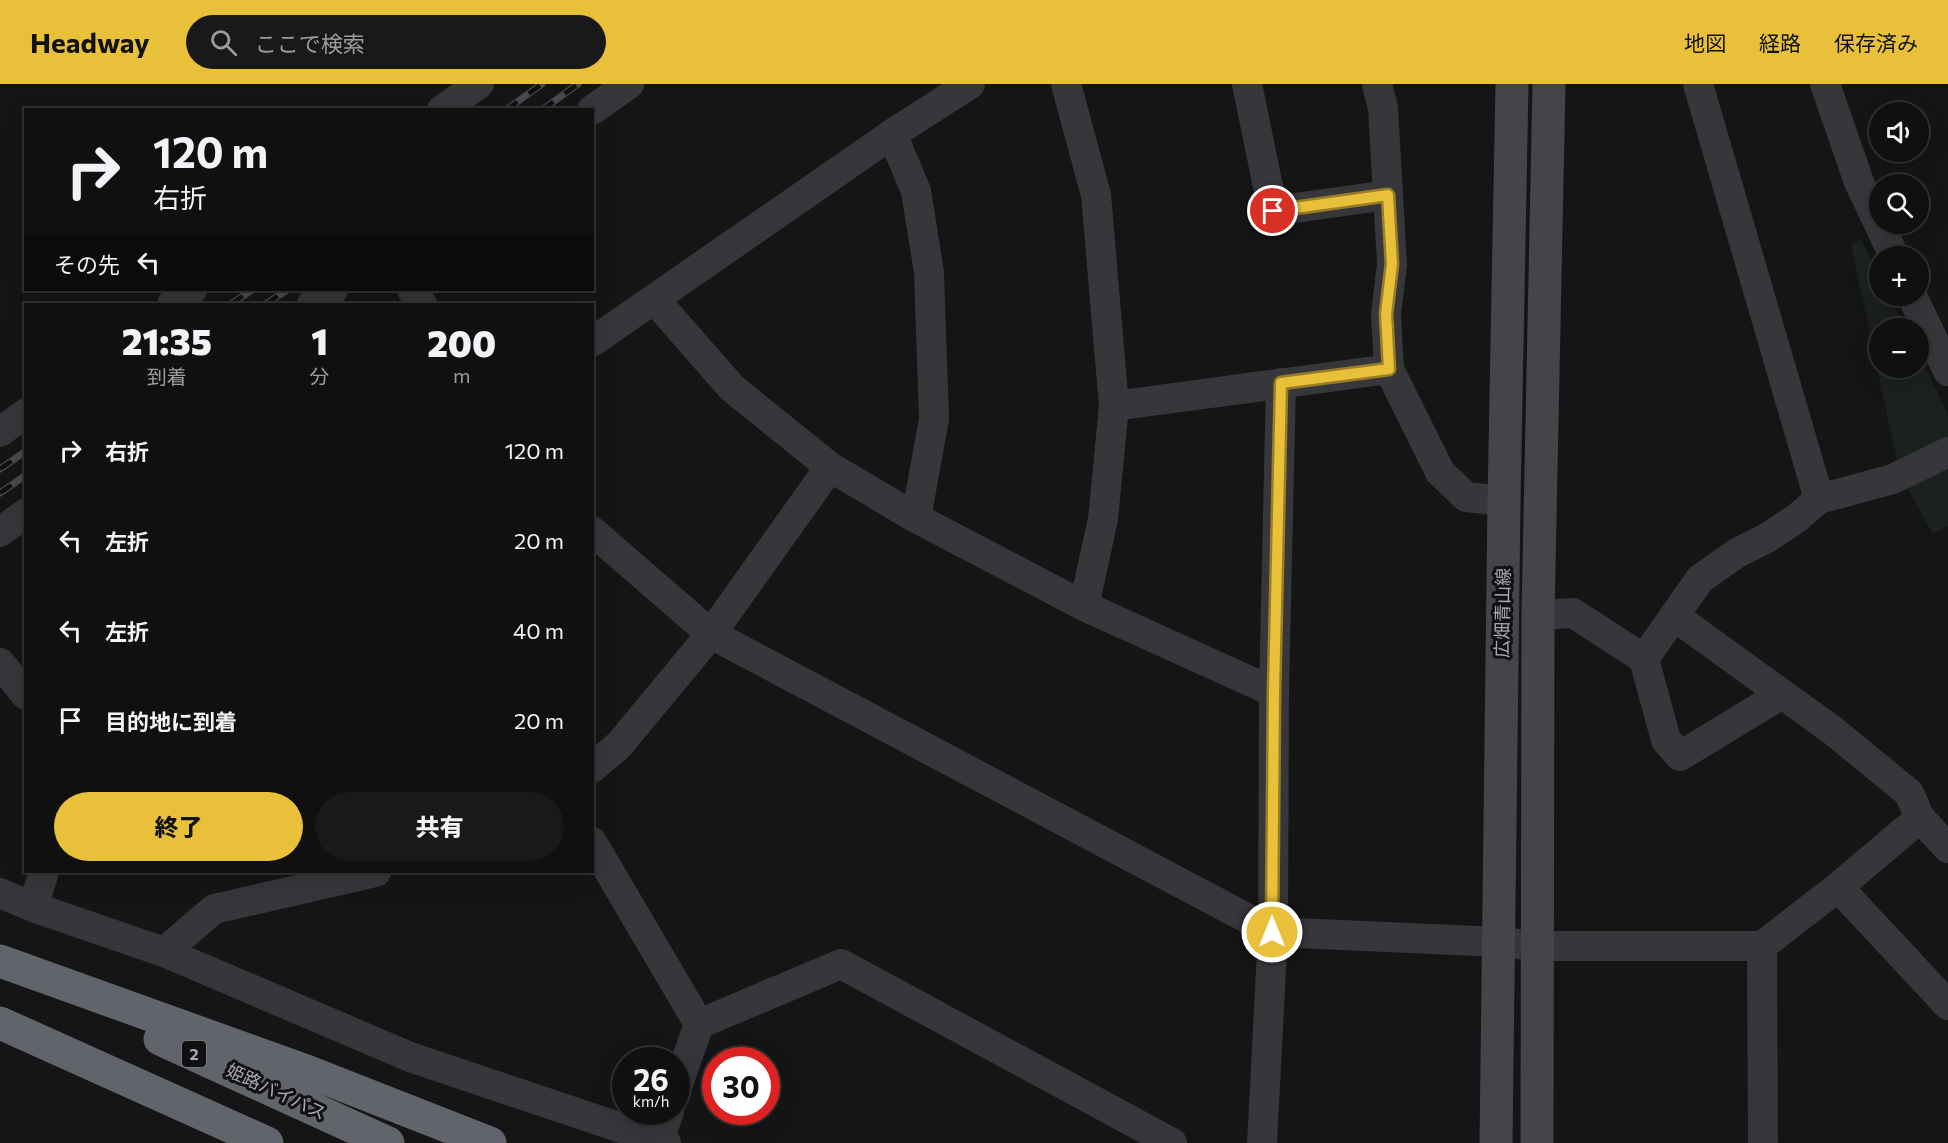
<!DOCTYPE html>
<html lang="ja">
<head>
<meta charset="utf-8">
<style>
  body { margin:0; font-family:Commissioner,"Noto Sans JP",sans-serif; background:#191919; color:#f1f3f6; height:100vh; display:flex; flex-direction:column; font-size:22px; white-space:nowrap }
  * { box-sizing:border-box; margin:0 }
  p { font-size:20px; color:#9c9d9f }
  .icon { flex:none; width:33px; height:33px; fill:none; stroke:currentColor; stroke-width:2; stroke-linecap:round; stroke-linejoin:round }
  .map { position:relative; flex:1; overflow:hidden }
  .details { position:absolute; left:24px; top:219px; width:570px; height:570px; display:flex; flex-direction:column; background:#101010; border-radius:0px; box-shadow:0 6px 24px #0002,0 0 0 2px #303030 }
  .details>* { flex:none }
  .guide { position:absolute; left:24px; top:24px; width:570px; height:183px; border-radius:0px; box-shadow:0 6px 24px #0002,0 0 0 2px #303030; background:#101010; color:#f1f3f6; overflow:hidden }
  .fabs { position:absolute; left:1869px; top:18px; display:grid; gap:12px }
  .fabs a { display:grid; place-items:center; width:60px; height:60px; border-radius:50%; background:#101010; box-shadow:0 6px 24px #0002,0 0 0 2px #303030; font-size:30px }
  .speed { position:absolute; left:612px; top:963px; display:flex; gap:12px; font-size:30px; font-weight:700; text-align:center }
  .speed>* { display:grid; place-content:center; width:78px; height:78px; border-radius:50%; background:#101010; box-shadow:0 6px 24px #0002,0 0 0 2px #303030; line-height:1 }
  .speed small { font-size:15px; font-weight:400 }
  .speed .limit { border:9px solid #d22; background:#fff; color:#111 }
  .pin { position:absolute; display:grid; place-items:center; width:51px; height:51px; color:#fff; margin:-26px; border:3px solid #fff; border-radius:50%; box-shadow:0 2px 6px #0007 }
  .me { position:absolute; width:66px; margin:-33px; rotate:0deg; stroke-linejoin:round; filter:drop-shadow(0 0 4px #0008) }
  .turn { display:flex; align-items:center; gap:21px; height:126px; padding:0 30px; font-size:27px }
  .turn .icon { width:78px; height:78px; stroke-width:2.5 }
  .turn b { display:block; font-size:42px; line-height:51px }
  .then { display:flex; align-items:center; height:57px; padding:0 30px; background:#0003; gap:12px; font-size:22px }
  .eta { display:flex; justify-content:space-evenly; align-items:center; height:102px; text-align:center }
  .eta b { font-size:36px; font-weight:800; line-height:42px }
  .primary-button { display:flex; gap:12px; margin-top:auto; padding:12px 30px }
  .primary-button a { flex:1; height:69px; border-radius:36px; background:#e9c039; color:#111; font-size:24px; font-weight:800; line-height:69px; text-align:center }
  .primary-button a+a { background:#191919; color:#f1f3f6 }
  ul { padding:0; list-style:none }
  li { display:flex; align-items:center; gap:18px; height:90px; padding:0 30px }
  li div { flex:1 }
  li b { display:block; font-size:22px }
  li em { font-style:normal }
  header { display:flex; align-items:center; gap:36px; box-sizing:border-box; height:84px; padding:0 30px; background:#e9c039; color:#111 }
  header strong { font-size:28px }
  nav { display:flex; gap:33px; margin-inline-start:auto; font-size:21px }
  .search { width:420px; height:54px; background:#191919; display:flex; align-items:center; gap:15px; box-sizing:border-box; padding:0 21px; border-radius:33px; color:#9c9d9f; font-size:22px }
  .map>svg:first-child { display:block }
  .green { fill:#1b211c }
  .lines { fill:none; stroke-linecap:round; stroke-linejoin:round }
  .minor { stroke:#36363b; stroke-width:30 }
  .secondary { stroke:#44454b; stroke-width:33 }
  .motorway { stroke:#62646c; stroke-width:33 }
  .rail-casing { stroke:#494a50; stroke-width:7 }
  .rail { stroke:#101011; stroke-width:4.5; stroke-dasharray:14; stroke-linecap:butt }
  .route-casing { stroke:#977d25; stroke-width:15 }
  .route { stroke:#e9c039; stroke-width:10 }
  .labels { text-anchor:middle; stroke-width:6; stroke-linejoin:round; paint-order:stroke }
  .shield { fill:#101011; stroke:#7a7c84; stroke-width:1.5 }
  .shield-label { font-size:16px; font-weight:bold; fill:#a7aab6 }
  .street-label { font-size:18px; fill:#a7aab6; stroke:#101011 }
</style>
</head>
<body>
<header>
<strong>Headway</strong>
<div class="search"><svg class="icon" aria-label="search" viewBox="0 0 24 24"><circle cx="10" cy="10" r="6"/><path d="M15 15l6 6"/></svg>ここで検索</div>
<nav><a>地図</a><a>経路</a><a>保存済み</a></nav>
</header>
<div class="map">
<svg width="1948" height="1059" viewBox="0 0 1948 1059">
  <rect width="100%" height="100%" fill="#151516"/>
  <g class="green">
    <polygon points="1861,155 1879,192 1880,212 1889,212 1906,244 1880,244 1880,284 1918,284 1919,271 1948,330 1948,358 1898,382 1851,161"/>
    <polygon points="1948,381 1948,442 1933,450 1907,404"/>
  </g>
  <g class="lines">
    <g class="minor">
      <polyline points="1066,0 1096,111 1114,322 1103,435 1084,522"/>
      <polyline points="1247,0 1273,127 1388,111"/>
      <polyline points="1377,0 1383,24 1392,180 1386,230 1389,285 1440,388 1466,413 1504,417"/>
      <polyline points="1698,0 1819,415"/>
      <polyline points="1825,0 1859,98 1894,172"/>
      <polyline points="442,26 479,0"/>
      <polyline points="592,26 629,0"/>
      <polyline points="892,50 916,107 929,188 934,335 916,434"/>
      <polyline points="412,206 422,220"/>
      <polyline points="1912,212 1948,287"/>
      <polyline points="655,216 732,304 830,383 916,434 1084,522 1274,608"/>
      <polyline points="172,220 192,206"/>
      <polyline points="312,220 333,206"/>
      <polyline points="592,258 892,50 970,0"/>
      <polyline points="1114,322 1389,285"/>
      <polyline points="0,348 26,329"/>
      <polyline points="592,447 711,550 1273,848 1500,858 1537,862 1762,862 1838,803 1920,734 1909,709 1832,646 1674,532"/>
      <polyline points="0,448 26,429"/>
      <polyline points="1538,531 1573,529 1644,575"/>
      <polyline points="0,579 26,611"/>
      <polyline points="1782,610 1680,672 1666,656 1644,575 1700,495 1737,469 1767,454 1797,434 1819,415 1893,395 1948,368"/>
      <polyline points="592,684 619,661 711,550 830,383"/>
      <polyline points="1920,734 1948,764"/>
      <polyline points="592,758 699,940"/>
      <polyline points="1838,803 1948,921"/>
      <polyline points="0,809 33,823 164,868 410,973 666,1059"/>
      <polyline points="33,823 44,788"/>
      <polyline points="1762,862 1763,1059"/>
      <polyline points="164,868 214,825 376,788"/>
      <polyline points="676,1006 699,940 841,880 1172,1059"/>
      <polyline points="659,1056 669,1028"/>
      <polyline points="1262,1059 1273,848 1274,608 1281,299"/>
    </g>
    <g class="secondary">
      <polyline points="1496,1059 1504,417 1512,0"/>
      <polyline points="1537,1059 1538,531 1549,0"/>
    </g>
    <g class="motorway">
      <polyline points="0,877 309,988 490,1059"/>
      <polyline points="0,939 267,1059"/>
      <polyline points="160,955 388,1059"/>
    </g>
    <defs>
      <g id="rail">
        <polyline points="506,26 542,0"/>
        <polyline points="542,26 578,0"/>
        <polyline points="231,220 252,206"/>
        <polyline points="266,220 287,206"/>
        <polyline points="0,385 26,367"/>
        <polyline points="0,409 26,391"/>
      </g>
    </defs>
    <use href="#rail" class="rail-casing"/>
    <use href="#rail" class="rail"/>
  </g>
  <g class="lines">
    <defs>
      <polyline id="route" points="1272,848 1274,608 1281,299 1389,285 1386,230 1392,180 1388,111 1273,127"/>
    </defs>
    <use href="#route" class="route-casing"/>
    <use href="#route" class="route"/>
  </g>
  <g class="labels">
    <rect class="shield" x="182" y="957" width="24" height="26" rx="4.5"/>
    <g class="shield-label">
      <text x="194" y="976">2</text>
    </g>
    <g class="street-label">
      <text transform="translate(1503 529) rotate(-89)" y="6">広畑青山線</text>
      <text transform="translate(276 1008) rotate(25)" y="6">姫路バイパス</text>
    </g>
  </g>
</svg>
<div class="fabs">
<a><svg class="icon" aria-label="sound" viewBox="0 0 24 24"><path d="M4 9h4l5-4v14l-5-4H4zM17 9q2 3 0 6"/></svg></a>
<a><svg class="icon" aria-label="search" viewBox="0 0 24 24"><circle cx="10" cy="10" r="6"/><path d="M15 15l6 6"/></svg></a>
<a>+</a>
<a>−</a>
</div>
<div class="speed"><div>26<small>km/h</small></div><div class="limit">30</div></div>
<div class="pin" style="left:1273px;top:127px;background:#d93025"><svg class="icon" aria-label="arrive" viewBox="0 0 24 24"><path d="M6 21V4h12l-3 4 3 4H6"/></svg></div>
<svg class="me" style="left:1272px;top:848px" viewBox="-20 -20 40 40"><circle r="17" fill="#e9c039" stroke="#fff" stroke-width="3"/><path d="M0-11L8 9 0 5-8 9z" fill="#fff"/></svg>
<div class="guide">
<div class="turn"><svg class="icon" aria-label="right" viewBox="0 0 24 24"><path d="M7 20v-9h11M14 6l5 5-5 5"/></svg><div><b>120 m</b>右折</div></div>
<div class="then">その先<svg class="icon" aria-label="left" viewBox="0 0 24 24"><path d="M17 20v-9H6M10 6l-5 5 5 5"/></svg></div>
</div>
<section class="details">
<div class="eta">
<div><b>21:35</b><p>到着</p></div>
<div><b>1</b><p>分</p></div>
<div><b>200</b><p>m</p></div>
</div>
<ul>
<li><svg class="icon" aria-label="right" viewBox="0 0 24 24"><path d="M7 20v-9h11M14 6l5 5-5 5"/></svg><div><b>右折</b></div><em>120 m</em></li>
<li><svg class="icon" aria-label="left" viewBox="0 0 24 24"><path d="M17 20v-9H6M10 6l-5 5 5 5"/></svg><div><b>左折</b></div><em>20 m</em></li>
<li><svg class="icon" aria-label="left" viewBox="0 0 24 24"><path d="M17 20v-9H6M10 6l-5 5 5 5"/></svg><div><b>左折</b></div><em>40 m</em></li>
<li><svg class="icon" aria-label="arrive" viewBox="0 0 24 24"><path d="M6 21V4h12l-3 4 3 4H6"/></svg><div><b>目的地に到着</b></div><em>20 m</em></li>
</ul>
<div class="primary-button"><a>終了</a><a>共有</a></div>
</section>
</div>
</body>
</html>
